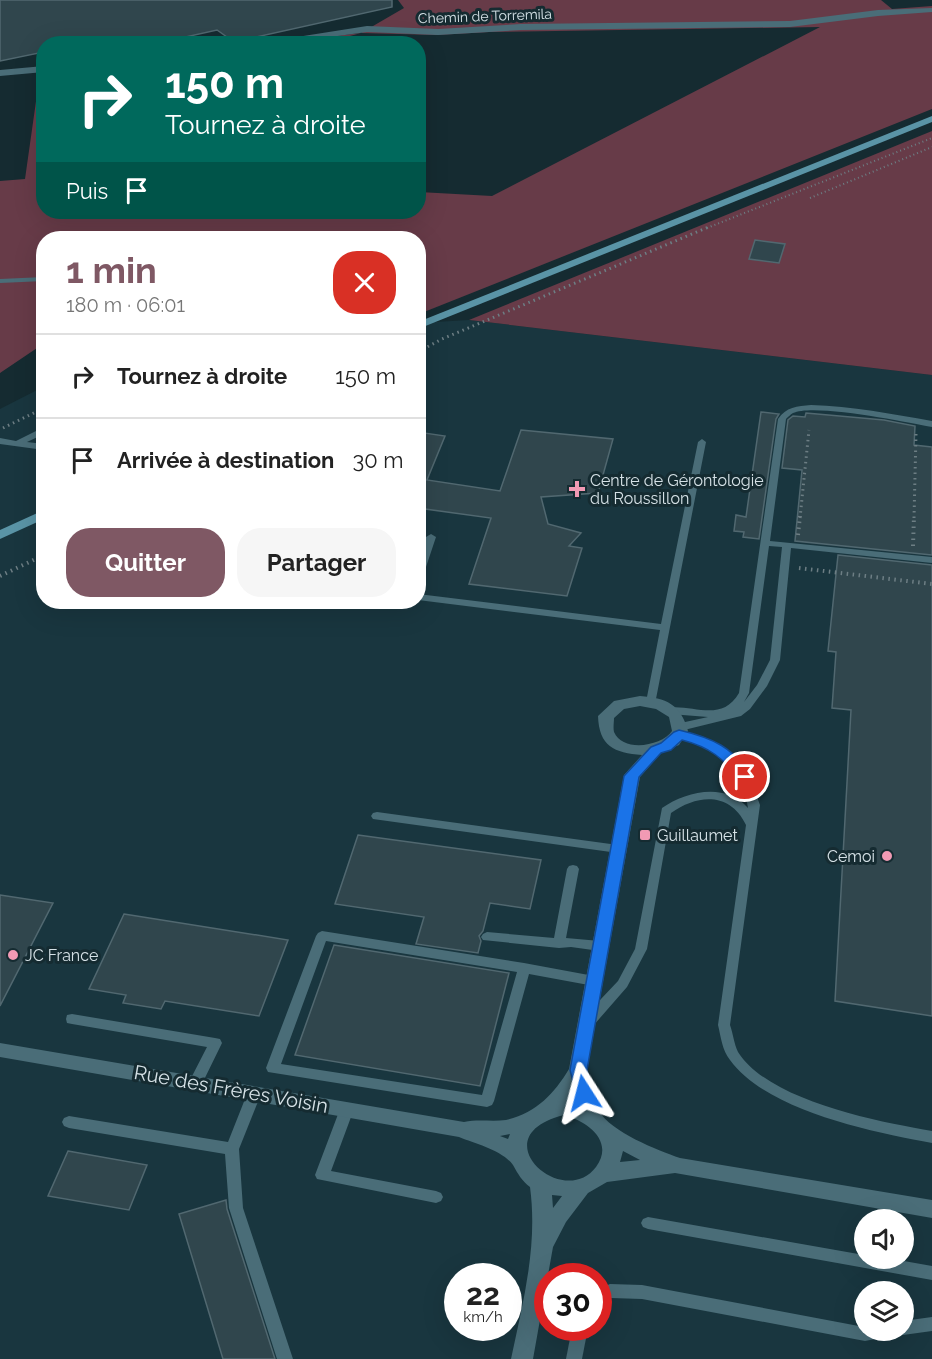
<!DOCTYPE html>
<html lang="fr">
<head>
<meta charset="utf-8">
<style>
  body { margin:0; font-family:Raleway,sans-serif; background:#f6f6f6; color:#222; height:100vh; display:flex; flex-direction:column; font-size:22px; white-space:nowrap }
  * { box-sizing:border-box; margin:0 }
  p { font-size:20px; color:#767676 }
  .icon { flex:none; width:33px; height:33px; fill:none; stroke:currentColor; stroke-width:2; stroke-linecap:round; stroke-linejoin:round }
  .map { position:relative; flex:1; overflow:hidden }
  .drawer { position:absolute; left:36px; top:231px; width:390px; height:378px; display:flex; flex-direction:column; background:#fff; border-radius:24px; box-shadow:0 6px 24px #0002 }
  .drawer>* { flex:none }
  .hud { position:absolute; left:36px; top:36px; width:390px; height:183px; border-radius:24px; box-shadow:0 6px 24px #0002; background:#00695c; color:#fff; overflow:hidden }
  .controls { position:absolute; left:854px; top:1209px; display:grid; gap:12px }
  .controls a { display:grid; place-items:center; width:60px; height:60px; border-radius:50%; background:#fff; box-shadow:0 6px 24px #0002; font-size:30px }
  .speed { position:absolute; left:444px; top:1263px; display:flex; gap:12px; font-size:30px; font-weight:700; text-align:center }
  .speed>* { display:grid; place-content:center; width:78px; height:78px; border-radius:50%; background:#fff; box-shadow:0 6px 24px #0002; line-height:1 }
  .speed small { font-size:15px; font-weight:400 }
  .speed .limit { border:9px solid #d22; background:#fff; color:#111 }
  .pin { position:absolute; display:grid; place-items:center; width:51px; height:51px; color:#fff; margin:-26px; border:3px solid #fff; border-radius:50%; box-shadow:0 2px 6px #0007 }
  .me { position:absolute; width:66px; margin:-33px; rotate:351deg; stroke-linejoin:round; filter:drop-shadow(0 0 4px #0008) }
  .turn { display:flex; align-items:center; gap:21px; height:126px; padding:0 30px; font-size:27px }
  .turn .icon { width:78px; height:78px; stroke-width:2.5 }
  .turn b { display:block; font-size:42px; line-height:51px }
  .then { display:flex; align-items:center; height:57px; padding:0 30px; background:#0003; gap:12px; font-size:22px }
  .round { display:grid; place-items:center; flex:none; width:63px; height:63px; border-radius:24px; background:#f6f6f6 }
  .head { display:flex; align-items:center; justify-content:space-between; height:102px; padding:0 30px }
  h1 { font-size:36px; font-weight:700; line-height:45px; color:#7f5864 }
  .action { display:flex; gap:12px; margin-top:auto; padding:12px 30px }
  .action a { flex:1; height:69px; border-radius:24px; background:#7f5864; color:#fff; font-size:24px; font-weight:700; line-height:69px; text-align:center }
  .action a+a { background:#f6f6f6; color:#222 }
  ul { padding:0; list-style:none }
  li { display:flex; align-items:center; gap:18px; height:84px; padding:0 30px; border-top:2px solid #e0e0e0 }
  li div { flex:1 }
  li b { display:block; font-size:22px }
  li em { font-style:normal }
  .map>svg:first-child { display:block }
  .built { fill:#19363f; fill-rule:evenodd }
  .green { fill:#673b48 }
  .building { fill:#30464d; stroke:#516870; stroke-width:1.5 }
  .lines { fill:none; stroke-linecap:round; stroke-linejoin:round }
  .path-far2 { stroke:#6d7e84; stroke-width:2; stroke-dasharray:1 3; stroke-linecap:butt }
  .path-far1 { stroke:#6d7e84; stroke-width:3; stroke-dasharray:1.5 4; stroke-linecap:butt }
  .path { stroke:#6d7e84; stroke-width:4; stroke-dasharray:1.5 4.5; stroke-linecap:butt }
  .lane { fill:#4a6d78; fill-rule:evenodd }
  .street { fill:#4a6d78; fill-rule:evenodd }
  .secondary { fill:#5a94a6; fill-rule:evenodd }
  .route { fill:#1a73e8; stroke:#114b97; stroke-width:1.5 }
  .poi-dot { fill:#f19ab4; stroke:#152b31; stroke-width:2 }
  .labels { text-anchor:middle; stroke-width:6; stroke-linejoin:round; paint-order:stroke }
  .far-street-label { font-size:14px; fill:#d5e1e6; stroke:#152b31 }
  .poi-label { font-size:16px; fill:#d5e1e6; stroke:#152b31; text-anchor:start }
  .near-street-label { font-size:20px; fill:#d5e1e6; stroke:#152b31 }
</style>
</head>
<body>
<div class="map">
<svg width="932" height="1359" viewBox="0 0 932 1359">
  <rect width="100%" height="100%" fill="#152b31"/>
  <path class="built" d="M 469,320 L 932,375 L 932,1359 L 0,1359 L 0,409 L 43,387 L 44,602 L 418,602 L 419,323 ZM 864,1220 L 903,1220 L 903,1258 L 864,1258 ZM 458,1276 L 508,1276 L 508,1328 L 458,1328 ZM 548,1276 L 598,1276 L 598,1328 L 548,1328 ZM 864,1292 L 903,1292 L 903,1330 L 864,1330 Z"/>
  <g class="green">
    <polygon points="398,0 881,0 892,9 932,6 932,109 419,314 418,238 44,238 43,344 0,373 0,181 25,179 40,73 43,73 44,212 418,212 419,192 492,196 820,27 490,32 436,35 361,33 324,43 274,43 361,33 404,8"/>
    <polygon points="932,131 932,375 469,320"/>
  </g>
  <g class="building">
    <polygon points="0,0 392,0 392,7 234,42 217,30 154,44 44,44 44,52 0,61"/>
    <polygon points="755,240 785,244 779,263 749,259"/>
    <polygon points="761,412 779,414 776,419 759,539 743,537 744,532 734,531 736,515 746,517"/>
    <polygon points="806,413 884,420 915,426 914,445 932,447 932,555 795,541 802,470 782,468 788,420 793,416 805,417"/>
    <polygon points="521,430 613,439 598,493 541,497 548,524 581,533 569,546 582,548 567,596 469,584 491,518 418,508 418,432 445,436 427,480 500,491"/>
    <polygon points="838,555 932,565 932,1016 835,1001 851,710 832,708 836,652 828,651"/>
    <polygon points="358,835 541,860 530,909 490,903 483,931 479,936 481,941 478,953 416,944 424,917 335,904"/>
    <polygon points="0,895 53,903 0,1006"/>
    <polygon points="124,914 288,940 259,1016 165,1001 161,1009 123,1003 126,995 89,989"/>
    <polygon points="334,945 509,973 480,1086 295,1055"/>
    <polygon points="68,1151 147,1165 129,1210 48,1196"/>
    <polygon points="226,1200 227,1209 275,1359 223,1359 179,1214"/>
  </g>
  <g class="lines">
    <g class="path-far2">
      <polyline points="810,198 932,147"/>
      <polyline points="707,228 932,138"/>
    </g>
    <g class="path-far1">
      <polyline points="418,352 442,339 711,226"/>
      <polyline points="3,428 44,408"/>
      <polyline points="800,518 809,430"/>
      <polyline points="914,518 916,434"/>
    </g>
    <g class="path">
      <polyline points="798,535 800,516"/>
      <polyline points="913,546 914,516"/>
      <polyline points="799,568 932,584"/>
      <polyline points="0,576 44,555"/>
    </g>
    <g class="lane">
      <polygon points="44,277 44,281 0,283 0,279"/>
      <path d="M 811,405 C 852,406 892,414 932,421 L 932,427 C 906,422 814,403 793,413 C 790,415 789,416 786,419 L 770,541 L 932,557 L 932,563 L 791,548 L 780,660 L 767,686 L 750,709 L 741,716 L 680,731 L 676,730 L 675,727 L 676,724 L 708,717 L 670,714 L 666,712 L 665,710 L 666,708 C 692,703 721,724 739,693 L 778,419 C 786,407 797,406 811,405 ZM 769,546 L 782,547 L 770,660 L 757,685 L 744,702 L 749,693 Z"/>
      <polygon points="44,427 44,434 27,442 44,444 44,450 0,444 0,438 16,441"/>
      <polygon points="702,439 706,442 655,704 647,704 646,702 660,630 418,600 418,594 661,624 698,442"/>
      <polygon points="431,534 436,537 423,576 418,579 418,560 426,537"/>
      <path d="M 679,731 C 728,744 743,757 760,805 L 730,1025 C 733,1033 734,1044 738,1052 C 769,1101 879,1122 932,1131 L 932,1143 C 873,1132 767,1111 730,1060 C 722,1050 721,1037 718,1025 L 746,825 C 730,792 698,794 671,813 L 647,949 L 627,987 L 593,1026 L 588,1027 L 583,1026 L 582,1022 L 583,1018 L 618,981 L 635,949 L 662,808 C 686,791 726,782 748,808 C 747,800 744,792 741,785 C 728,756 705,746 675,738 L 674,735 Z"/>
      <polygon points="377,812 618,845 622,846 624,849 622,852 618,853 373,819 371,816 373,813"/>
      <polygon points="573,865 577,866 579,869 566,938 600,941 604,943 606,946 604,949 600,951 571,947 559,948 483,940 481,937 483,934 487,932 554,938 567,869 569,866"/>
      <path d="M 322,931 L 524,963 L 594,976 L 598,978 L 600,981 L 598,984 L 594,986 L 529,974 L 494,1101 L 492,1105 L 487,1107 L 268,1072 L 266,1068 L 316,936 L 318,933 ZM 326,941 L 517,972 L 482,1095 L 281,1064 Z"/>
      <polygon points="72,1014 215,1038 220,1039 222,1043 200,1088 195,1089 190,1088 188,1084 207,1047 72,1024 67,1023 66,1019 67,1015"/>
      <polygon points="254,1089 259,1090 261,1094 239,1149 243,1208 293,1359 277,1359 229,1208 225,1154 69,1128 64,1126 62,1122 64,1118 69,1116 228,1142 247,1094 249,1090"/>
      <polygon points="347,1103 352,1105 354,1109 331,1171 436,1191 441,1193 443,1197 441,1201 436,1203 317,1179 315,1175 340,1109 342,1105"/>
      <polygon points="648,1217 864,1255 864,1258 887,1258 932,1266 932,1280 648,1229 643,1227 641,1223 643,1219"/>
      <polygon points="610,1284 642,1285 864,1327 864,1330 903,1330 903,1321 932,1317 932,1331 903,1335 897,1331 895,1335 865,1341 642,1299 611,1298 598,1303 598,1289"/>
      <polygon points="572,1328 588,1328 582,1359 566,1359"/>
    </g>
    <g class="street">
      <polygon points="932,8 932,12 878,16 790,27 521,30 438,35 367,32 279,44 252,44 367,26 438,29 521,24 790,21 878,10"/>
      <polygon points="44,66 44,72 0,76 0,70"/>
      <path d="M 640,696 C 666,698 681,704 688,731 L 679,745 L 662,752 L 640,777 L 587,1070 C 591,1082 592,1100 599,1111 C 611,1132 657,1150 680,1158 L 932,1200 L 932,1218 L 675,1173 L 607,1182 L 588,1193 L 566,1222 L 553,1247 L 533,1359 L 511,1359 C 523,1302 538,1246 530,1187 C 522,1181 518,1174 513,1165 C 502,1150 476,1144 459,1137 L 0,1057 L 0,1043 L 464,1122 C 478,1119 492,1122 506,1120 C 536,1113 554,1094 569,1069 L 624,775 L 642,755 C 614,753 599,746 598,716 L 614,701 ZM 640,706 L 656,709 L 669,717 L 672,731 C 662,746 623,753 614,732 C 613,728 614,722 614,718 L 624,709 ZM 575,1093 L 577,1102 L 570,1100 ZM 564,1115 C 587,1121 615,1141 596,1167 C 563,1211 479,1136 564,1115 ZM 510,1134 L 508,1139 L 500,1136 ZM 623,1151 L 640,1160 L 620,1162 ZM 552,1195 L 562,1196 L 553,1208 Z"/>
    </g>
    <g class="secondary">
      <polygon points="932,116 932,122 418,329 418,322"/>
      <polygon points="44,510 44,519 0,539 0,530"/>
    </g>
  </g>
  <path class="route" d="M 679,730 C 713,738 733,747 752,777 L 750,781 L 740,781 C 724,758 709,747 682,740 L 671,750 L 661,753 L 639,777 L 587,1070 L 592,1093 L 590,1098 L 584,1100 L 577,1098 L 570,1070 L 624,776 L 651,747 L 661,743 L 674,732 Z"/>
  <g class="poi-dot">
    <path d="M574 480h6v6h6v6h-6v6h-6v-6h-6v-6h6z"/>
    <rect x="639" y="829" width="12" height="12" rx="3"/>
    <circle cx="887" cy="856" r="6"/>
    <circle cx="13" cy="955" r="6"/>
  </g>
  <g class="labels">
    <g class="far-street-label">
      <text transform="translate(485 16) rotate(-2)" y="5">Chemin de Torremila</text>
    </g>
    <g class="poi-label">
      <text x="590" y="486">Centre de Gérontologie<tspan x="590" dy="18">du Roussillon</tspan></text>
      <text x="657" y="841">Guillaumet</text>
      <text x="875" y="862" text-anchor="end">Cemoi</text>
      <text x="25" y="961">JC France</text>
    </g>
    <g class="near-street-label">
      <text transform="translate(231 1089) rotate(10)" y="7">Rue des Frères Voisin</text>
    </g>
  </g>
</svg>
<div class="controls">
<a><svg class="icon" aria-label="sound" viewBox="0 0 24 24"><path d="M4 9h4l5-4v14l-5-4H4zM17 9q2 3 0 6"/></svg></a>
<a><svg class="icon" aria-label="layers" viewBox="0 0 24 24"><path d="M12 4l9 5-9 5-9-5zM3 14l9 5 9-5"/></svg></a>
</div>
<div class="speed"><div>22<small>km/h</small></div><div class="limit">30</div></div>
<div class="pin" style="left:745px;top:777px;background:#d93025"><svg class="icon" aria-label="arrive" viewBox="0 0 24 24"><path d="M6 21V4h12l-3 4 3 4H6"/></svg></div>
<svg class="me" style="left:584px;top:1093px" viewBox="-20 -20 40 40"><path d="M0-17L14 15 0 8-14 15z" fill="#1a73e8" stroke="#fff" stroke-width="4"/></svg>
<div class="hud">
<div class="turn"><svg class="icon" aria-label="right" viewBox="0 0 24 24"><path d="M7 20v-9h11M14 6l5 5-5 5"/></svg><div><b>150 m</b>Tournez à droite</div></div>
<div class="then">Puis<svg class="icon" aria-label="arrive" viewBox="0 0 24 24"><path d="M6 21V4h12l-3 4 3 4H6"/></svg></div>
</div>
<section class="drawer">
<div class="head"><div><h1>1 min</h1><p>180 m · 06:01</p></div><a class="round" style="background:#d93025;color:#fff"><svg class="icon" aria-label="close" viewBox="0 0 24 24"><path d="M6 6l12 12M18 6L6 18"/></svg></a></div>
<ul>
<li><svg class="icon" aria-label="right" viewBox="0 0 24 24"><path d="M7 20v-9h11M14 6l5 5-5 5"/></svg><div><b>Tournez à droite</b></div><em>150 m</em></li>
<li><svg class="icon" aria-label="arrive" viewBox="0 0 24 24"><path d="M6 21V4h12l-3 4 3 4H6"/></svg><div><b>Arrivée à destination</b></div><em>30 m</em></li>
</ul>
<div class="action"><a>Quitter</a><a>Partager</a></div>
</section>
</div>
</body>
</html>
